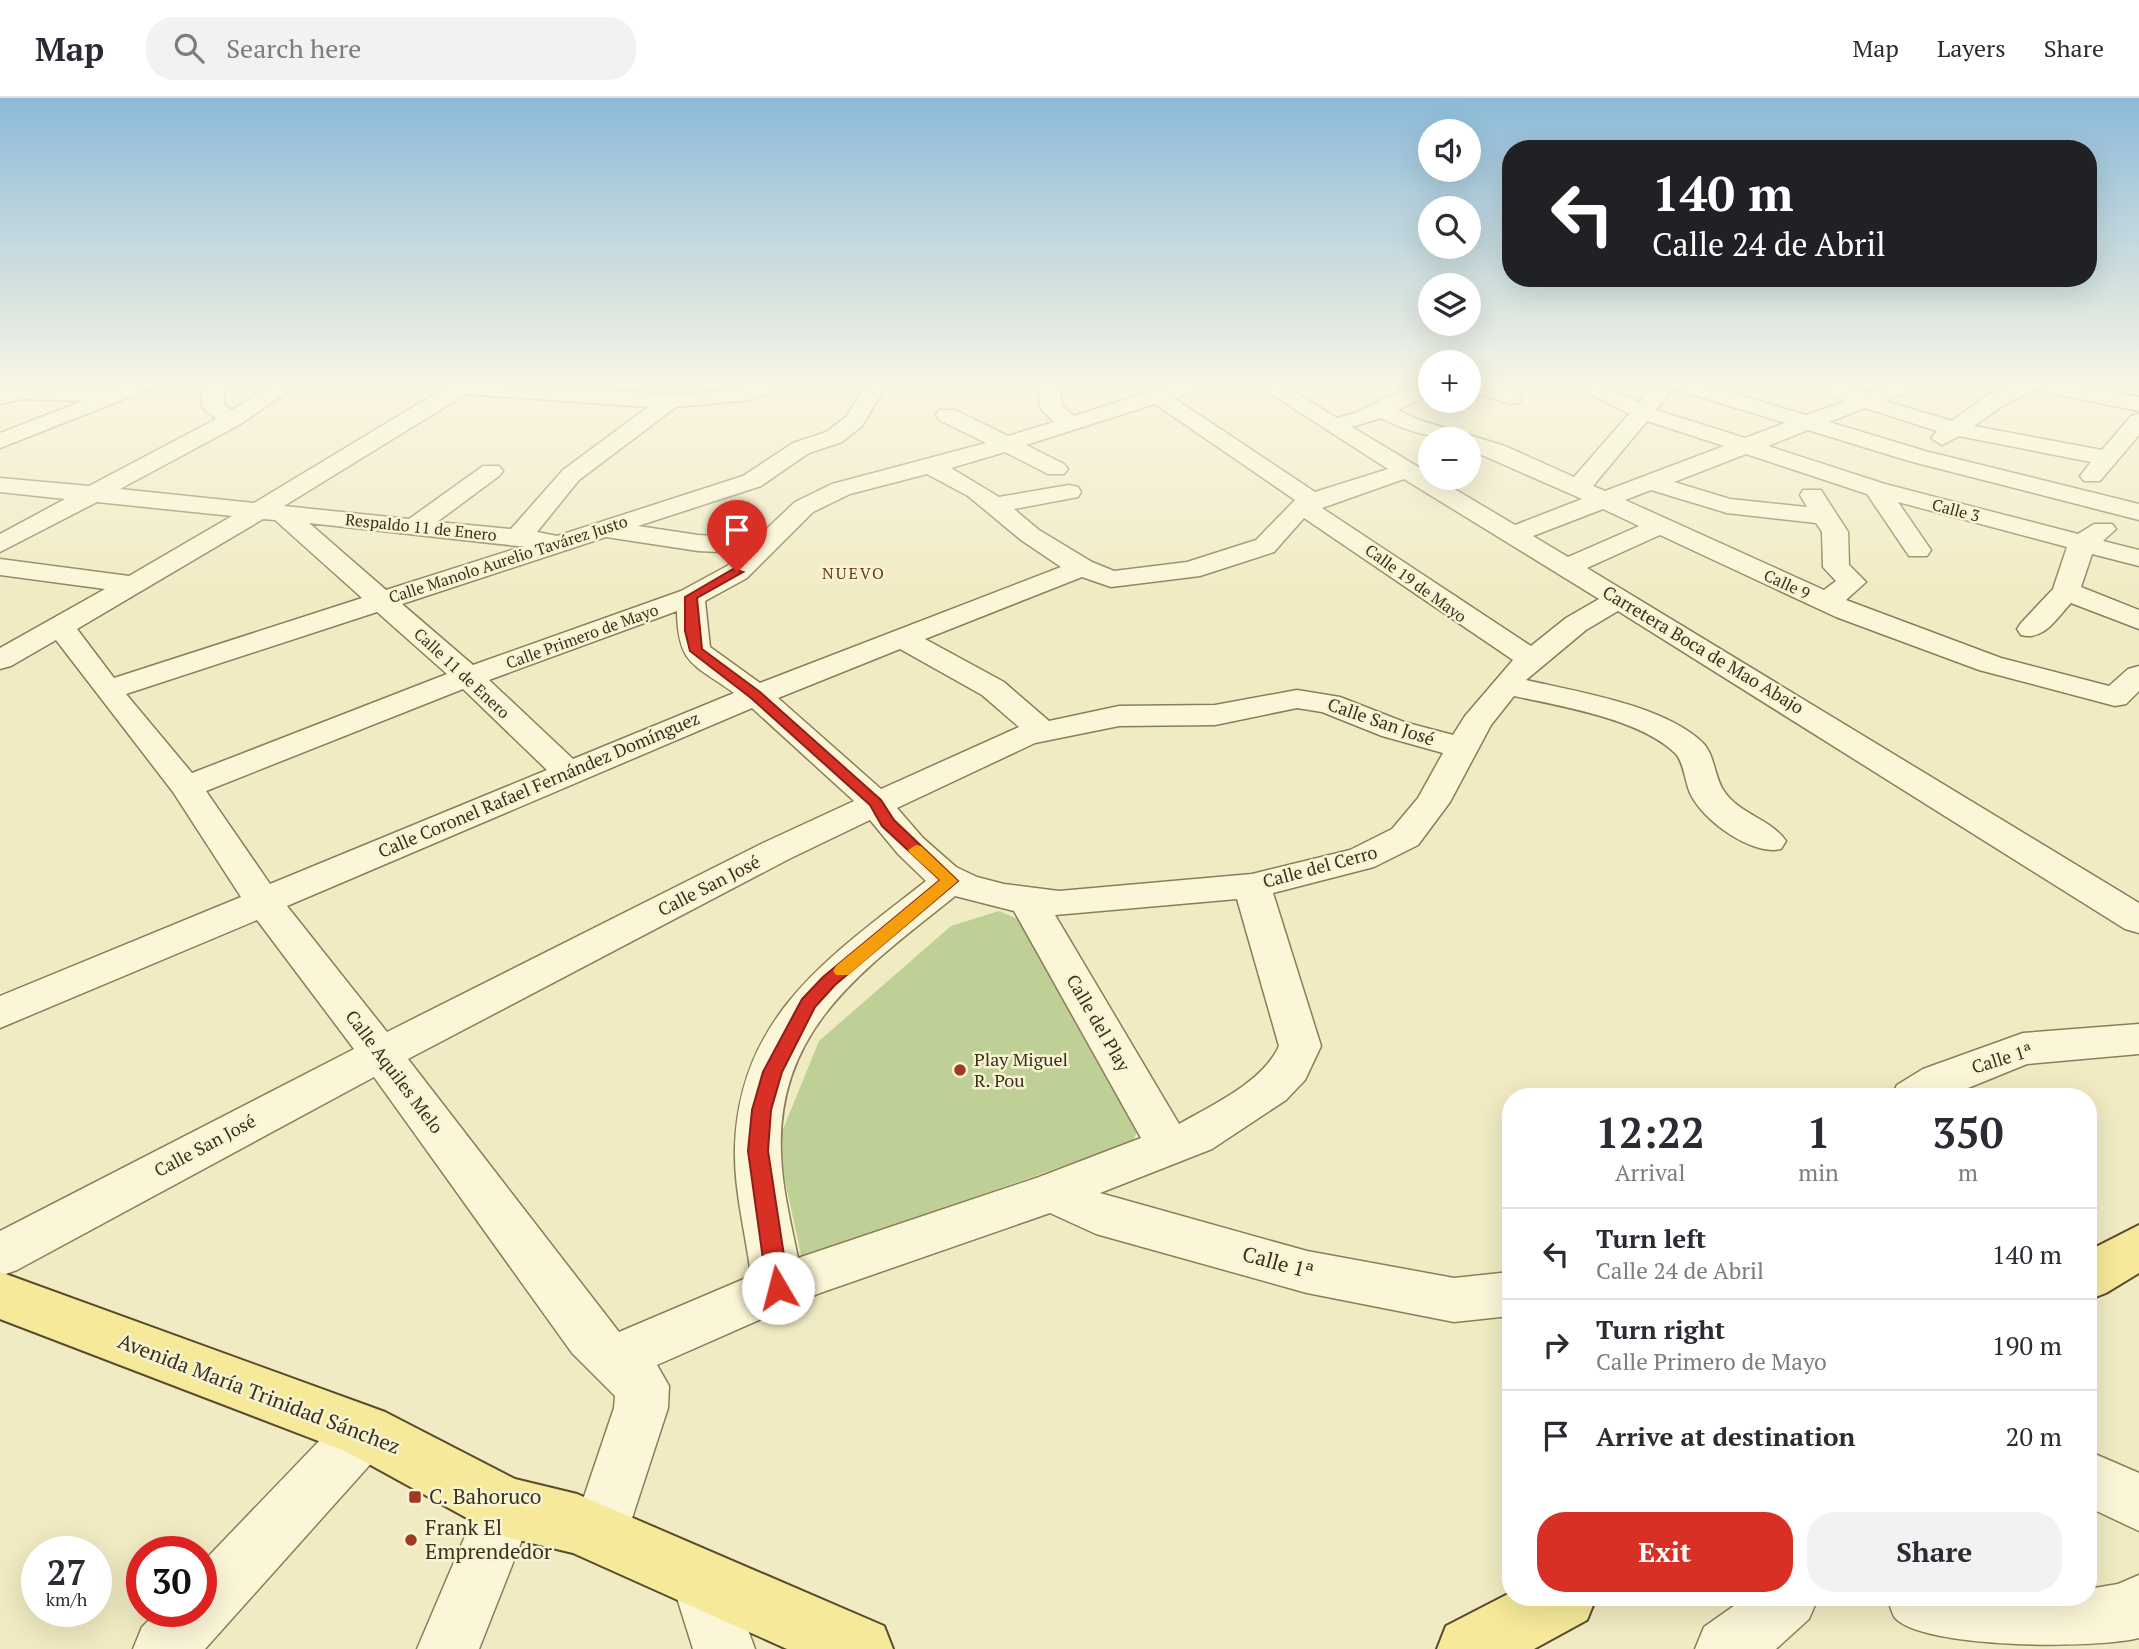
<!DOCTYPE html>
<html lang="en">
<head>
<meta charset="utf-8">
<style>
  body { margin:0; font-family:"PT Serif",serif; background:#f2f2f3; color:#2b2b33; height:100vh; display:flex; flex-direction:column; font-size:26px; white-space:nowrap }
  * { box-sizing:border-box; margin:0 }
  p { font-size:23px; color:#7c7c81 }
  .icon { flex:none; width:38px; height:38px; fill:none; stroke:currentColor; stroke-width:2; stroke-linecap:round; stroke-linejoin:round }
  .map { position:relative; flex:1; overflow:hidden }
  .drawer { position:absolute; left:1502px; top:990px; width:595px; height:518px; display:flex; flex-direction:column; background:#fff; border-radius:28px; box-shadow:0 7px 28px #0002 }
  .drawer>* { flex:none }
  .banner { position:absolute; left:1502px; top:42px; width:595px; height:147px; border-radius:28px; box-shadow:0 7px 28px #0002; background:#202124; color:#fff; overflow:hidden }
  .fabs { position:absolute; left:1418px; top:21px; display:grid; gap:14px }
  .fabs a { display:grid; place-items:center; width:63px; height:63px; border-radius:50%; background:#fff; box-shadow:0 7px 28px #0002; font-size:35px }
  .speed { position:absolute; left:21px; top:1438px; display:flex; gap:14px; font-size:35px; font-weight:700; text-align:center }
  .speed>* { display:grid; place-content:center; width:91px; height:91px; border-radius:50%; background:#fff; box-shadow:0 7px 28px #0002; line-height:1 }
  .speed small { font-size:18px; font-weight:400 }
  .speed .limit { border:10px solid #d22; background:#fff; color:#111 }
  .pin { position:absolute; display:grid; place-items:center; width:60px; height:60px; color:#fff; margin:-72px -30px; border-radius:50% 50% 50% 0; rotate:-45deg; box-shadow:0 0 7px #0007 }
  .pin .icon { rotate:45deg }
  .me { position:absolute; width:77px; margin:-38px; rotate:352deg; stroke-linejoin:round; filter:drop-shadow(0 0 5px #0008) }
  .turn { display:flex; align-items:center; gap:24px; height:147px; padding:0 35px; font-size:32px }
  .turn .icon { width:91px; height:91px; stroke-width:2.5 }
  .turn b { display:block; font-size:49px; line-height:60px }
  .eta { display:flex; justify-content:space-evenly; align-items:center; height:119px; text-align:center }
  .eta b { font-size:42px; font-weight:700; line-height:49px }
  .cta { display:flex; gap:14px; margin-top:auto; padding:14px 35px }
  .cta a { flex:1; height:80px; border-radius:28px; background:#d93025; color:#fff; font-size:28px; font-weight:700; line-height:80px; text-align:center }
  .cta a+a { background:#f2f2f3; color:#2b2b33 }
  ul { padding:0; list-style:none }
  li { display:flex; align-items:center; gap:21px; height:91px; padding:0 35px; border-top:2px solid #e1e1e2 }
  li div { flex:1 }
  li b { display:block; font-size:26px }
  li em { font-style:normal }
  header { display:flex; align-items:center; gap:42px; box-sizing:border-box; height:98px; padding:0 35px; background:#fff; border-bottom:2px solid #e1e1e2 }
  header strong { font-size:33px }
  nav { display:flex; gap:38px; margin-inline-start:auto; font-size:24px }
  .search { width:490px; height:63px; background:#f2f2f3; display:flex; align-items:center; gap:18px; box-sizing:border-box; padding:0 24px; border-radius:28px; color:#7c7c81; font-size:26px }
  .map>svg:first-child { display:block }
  .green { fill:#bfd096 }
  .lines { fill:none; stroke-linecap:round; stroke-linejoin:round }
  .minor-casing { stroke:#8c7d58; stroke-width:3 }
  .major-casing { stroke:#5a4a2d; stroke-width:4 }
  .minor { fill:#fbf6d7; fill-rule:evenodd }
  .major { fill:#f6e999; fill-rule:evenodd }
  .route { fill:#d93025; stroke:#8d1f18; stroke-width:2 }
  .slow { fill:#f59e0b }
  .poi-dot { fill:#9f3924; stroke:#f8f3d3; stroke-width:2.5 }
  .labels { text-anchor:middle; stroke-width:5; stroke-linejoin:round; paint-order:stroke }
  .far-street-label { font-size:16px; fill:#3b311d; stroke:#f8f3d3 }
  .far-neighbourhood-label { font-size:16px; letter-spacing:2px; fill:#6b391a; stroke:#f8f3d3 }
  .street-label { font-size:18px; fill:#3b311d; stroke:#f8f3d3 }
  .poi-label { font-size:18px; fill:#3b311d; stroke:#f8f3d3; text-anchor:start }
  .near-street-label { font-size:21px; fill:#3b311d; stroke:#f8f3d3 }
  .near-poi-label { font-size:21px; fill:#3b311d; stroke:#f8f3d3; text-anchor:start }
</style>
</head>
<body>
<header>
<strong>Map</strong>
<div class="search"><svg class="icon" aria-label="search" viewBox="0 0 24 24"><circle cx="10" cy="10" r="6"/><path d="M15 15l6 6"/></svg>Search here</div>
<nav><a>Map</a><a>Layers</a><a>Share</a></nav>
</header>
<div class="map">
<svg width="2139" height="1551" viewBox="0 0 2139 1551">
  <rect width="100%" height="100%" fill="#f1ebc3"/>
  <polygon class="green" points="999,813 1023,823 1142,1022 1133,1043 802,1161 777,1046 819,943 951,828"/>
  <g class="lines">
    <defs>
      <g id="minor">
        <polygon points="128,285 158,285 155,289 0,350 0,335 83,303 21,301 0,306 0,294 21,289 107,293"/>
        <path d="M 202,285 L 224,285 L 224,307 L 232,312 L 275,285 L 300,285 L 239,327 L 120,391 L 254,405 L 453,285 L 670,296 L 713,294 L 758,285 L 790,285 L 787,289 L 750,302 L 676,309 L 579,382 L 537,434 L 557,438 L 743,378 L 793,345 L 826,334 L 846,319 L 867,285 L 888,285 L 862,328 L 842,344 L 809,355 L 761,388 L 638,428 L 698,437 L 757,440 L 795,404 L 832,386 L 986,345 L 939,322 L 936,317 L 939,312 L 955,312 L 1008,338 L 1054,324 L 1040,310 L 1038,285 L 1059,285 L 1062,308 L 1074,318 L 1177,285 L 1210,285 L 1207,289 L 1174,300 L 1315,394 L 1388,371 L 1254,285 L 1279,285 L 1337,320 L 1355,315 L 1419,285 L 1430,285 L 1430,296 L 1398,312 L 1419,322 L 1505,348 L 1574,379 L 1629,316 L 1569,285 L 1597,285 L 1639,304 L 1650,291 L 1666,291 L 1669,296 L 1656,312 L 1745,340 L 1785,325 L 1668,289 L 1665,285 L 1699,285 L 1806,317 L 1846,303 L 1811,285 L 1841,285 L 1866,295 L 1892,285 L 1922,285 L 1919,289 L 1885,303 L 1952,323 C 1970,310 1991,291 2013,286 C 2048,277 2104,293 2139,299 L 2139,313 L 2036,292 L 2004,307 L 1974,328 L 2102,352 L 2131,318 L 2139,316 L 2139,337 L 2100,383 L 2084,383 L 2080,378 L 2091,364 L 1959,338 L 1942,347 L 1931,340 L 1937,333 L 1865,310 L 1829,324 L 1925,353 L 2139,406 L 2139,422 L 1909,363 L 1808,332 L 1768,348 L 1885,386 L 2078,436 L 2094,426 L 2112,426 L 2116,431 L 2103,443 L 2139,452 L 2139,468 L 2092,456 L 2081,489 L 2139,512 L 2139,531 L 2071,505 C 2056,521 2044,543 2021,537 L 2017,531 L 2021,525 L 2053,491 L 2067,449 L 1898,404 L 1931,452 L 1927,458 L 1909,458 L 1867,396 L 1746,356 L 1674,384 L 1730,401 L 1807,409 L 1800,397 L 1803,392 L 1821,392 L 1848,434 L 1849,467 L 1866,484 L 1846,502 L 2001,560 L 2109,588 L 2128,571 L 2139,568 L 2139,593 L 2126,606 L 2115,608 L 1979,572 L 1836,519 L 1660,437 L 1587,470 L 2139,805 L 2139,835 L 2125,831 L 1618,513 L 1586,532 L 1526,582 C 1578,594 1663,607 1702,644 C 1715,656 1714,679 1724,693 C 1739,716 1771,721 1786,743 L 1781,751 C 1752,758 1702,722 1690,695 C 1685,684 1684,664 1675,655 C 1640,621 1560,608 1514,598 L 1491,627 L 1450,704 L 1418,747 L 1374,769 L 1273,795 L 1321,948 L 1305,982 L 1286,1002 L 1212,1051 L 1100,1095 L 1307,1153 L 1454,1180 L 1510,1174 L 1510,1218 L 1454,1224 L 1307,1195 L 1096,1136 L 1050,1115 L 820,1195 L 657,1267 L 669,1288 L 668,1310 L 620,1457 L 600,1466 L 580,1457 L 571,1437 L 614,1310 L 615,1298 L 572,1255 L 374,979 L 17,1172 L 0,1178 L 0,1133 L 354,951 L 257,822 L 0,930 L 0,898 L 241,799 L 173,694 L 56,542 L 11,568 L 0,571 L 0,550 L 105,491 L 0,477 L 0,461 L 129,478 L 232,418 L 97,404 L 0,454 L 0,436 L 65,401 L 0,394 L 0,380 L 89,388 L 216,321 L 202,309 ZM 466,296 L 648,309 L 563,372 L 511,431 L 437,424 L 499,378 L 503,373 L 499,368 L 483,368 L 409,421 L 284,408 ZM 1155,306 L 1295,402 L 1256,442 L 1187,464 L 1114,473 L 1092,464 L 1039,432 L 1014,411 L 1078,399 L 1081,394 L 1078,389 L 1069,387 L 999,399 L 951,370 L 1005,354 L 1048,376 L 1064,376 L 1068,371 L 1064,366 L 1026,347 ZM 1381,320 C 1410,335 1435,341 1468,341 L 1468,351 L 1582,401 L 1515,427 L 1436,380 L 1430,380 L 1430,376 L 1352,329 ZM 1647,323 L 1724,348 L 1605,393 L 1593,388 ZM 927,376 L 968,398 L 1021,442 L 1061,469 L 760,585 L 710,549 L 705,503 L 747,480 L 813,414 L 850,396 ZM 1404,381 L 1599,501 L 1566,520 L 1531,548 L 1322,410 ZM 1651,392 L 1727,415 L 1816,425 L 1822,434 L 1823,469 L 1836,483 L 1824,492 L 1625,402 ZM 1603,411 L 1639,428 L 1568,459 L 1533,438 ZM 1304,420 L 1513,562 L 1465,618 L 1453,637 L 1404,624 L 1340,599 L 1297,592 L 1215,607 L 1119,608 L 1049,623 L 1004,584 L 925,541 L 1082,479 L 1111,489 L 1200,478 L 1274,454 ZM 263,421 L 275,422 L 362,500 L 114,580 L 77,531 ZM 309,425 L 518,448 L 524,448 L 386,492 ZM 606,439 L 698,453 L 741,455 L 727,468 L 681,493 L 473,567 L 402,506 ZM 677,513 C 678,567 694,566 734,595 L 573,661 L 489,582 ZM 377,514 L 447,576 L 192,675 L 126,596 ZM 900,551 L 982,597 L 1019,629 L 881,691 L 778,600 ZM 463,591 L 547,672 L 270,786 L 206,693 ZM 752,610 L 854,703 L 763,745 L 387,934 L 287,808 ZM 1297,610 L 1322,614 L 1382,638 L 1443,655 L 1418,700 L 1392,731 L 1350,752 L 1252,776 L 1059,793 L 1004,786 L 977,779 L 956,769 L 923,740 L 897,710 L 1035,645 L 1119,628 L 1215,627 ZM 870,722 L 898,756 L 926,783 C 832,857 738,917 735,1051 C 734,1094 746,1136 751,1178 L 619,1234 L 408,961 L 789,761 ZM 955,798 L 1014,813 L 1141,1040 L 1039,1079 L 798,1160 C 791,1125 782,1090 781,1055 C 776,928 868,869 955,798 ZM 1237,801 L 1279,948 C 1263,984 1212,1007 1179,1026 L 1055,817 Z"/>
        <path d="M 1468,285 C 1485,285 1511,287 1522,300 L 1519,305 L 1511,306 L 1468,293 Z"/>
        <polygon points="2139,926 2139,956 2027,966 1946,999 1891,999 1897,987 1923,971 2023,935"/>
        <polygon points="365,1307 384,1315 392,1333 384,1351 205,1551 133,1551 142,1529 157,1514 201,1514 201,1466 346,1315"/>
        <polygon points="2088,1353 2139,1375 2139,1433 2088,1409"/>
        <polygon points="506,1381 526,1389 535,1409 479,1551 417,1551 486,1389"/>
        <polygon points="701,1451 722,1460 755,1551 693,1551 671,1481 680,1460"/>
        <path d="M 2139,1477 L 2139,1540 C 2096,1551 1924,1551 1895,1520 C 1891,1514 1890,1506 1887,1500 L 2088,1500 L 2088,1491 L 2118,1486 Z"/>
        <polygon points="1745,1500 1818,1500 1809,1521 1776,1551 1695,1551 1704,1529"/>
      </g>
      <g id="major">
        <polygon points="2139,1127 2139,1175 2106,1195 2088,1202 2088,1153"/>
        <polygon points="0,1174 385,1314 515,1381 577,1396 884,1528 893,1551 787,1551 573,1455 506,1439 485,1430 347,1354 0,1221"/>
        <polygon points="1510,1495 1510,1500 1596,1500 1587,1522 1534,1551 1437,1551 1446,1528"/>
      </g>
    </defs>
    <use href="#minor" class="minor-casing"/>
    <use href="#major" class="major-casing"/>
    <use href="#minor" class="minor"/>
    <use href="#major" class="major"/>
  </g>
  <linearGradient id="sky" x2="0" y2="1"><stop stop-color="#8dbad8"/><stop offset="0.57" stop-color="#f9f6e4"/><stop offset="1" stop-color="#f9f6e4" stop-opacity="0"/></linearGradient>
  <rect width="2139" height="503" fill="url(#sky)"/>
  <polygon class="route" points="733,471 743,474 697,500 702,551 760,594 881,702 894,722 958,783 835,887 815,909 782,974 771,1012 768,1053 789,1190 786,1196 778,1199 770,1196 767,1190 748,1053 752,1012 763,974 802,901 823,879 940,782 882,728 870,707 751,600 690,553 685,533 685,499"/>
  <polygon class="slow" points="916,747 921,748 958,783 848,877 836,877 833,873 836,868 940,782 910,755 908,752"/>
  <g class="poi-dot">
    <circle cx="960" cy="972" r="7"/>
    <rect x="408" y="1392" width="14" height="14" rx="3.5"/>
    <circle cx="411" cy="1442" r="7"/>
  </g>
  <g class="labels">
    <g class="far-street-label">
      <text transform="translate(1956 412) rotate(15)" y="6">Calle 3</text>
      <text transform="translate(421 429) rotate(6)" y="6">Respaldo 11 de Enero</text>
      <text transform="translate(508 461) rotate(-18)" y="6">Calle Manolo Aurelio Tavárez Justo</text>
      <text transform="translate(1416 485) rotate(36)" y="6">Calle 19 de Mayo</text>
      <text transform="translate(1787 486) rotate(25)" y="6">Calle 9</text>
      <text transform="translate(582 538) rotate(-20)" y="6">Calle Primero de Mayo</text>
      <text transform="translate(462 575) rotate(43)" y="6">Calle 11 de Enero</text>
    </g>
    <g class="far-neighbourhood-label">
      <text x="854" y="481">NUEVO</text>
    </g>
    <g class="street-label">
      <text transform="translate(1703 552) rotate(31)" y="6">Carretera Boca de Mao Abajo</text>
      <text transform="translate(1381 624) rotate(19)" y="6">Calle San José</text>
      <text transform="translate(539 687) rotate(-23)" y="6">Calle Coronel Rafael Fernández Domínguez</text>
      <text transform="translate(1320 769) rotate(-15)" y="6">Calle del Cerro</text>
      <text transform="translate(709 788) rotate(-27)" y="6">Calle San José</text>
      <text transform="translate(1098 925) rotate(60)" y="6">Calle del Play</text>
      <text transform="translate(2002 961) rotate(-17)" y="6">Calle 1ª</text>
      <text transform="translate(394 974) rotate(53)" y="6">Calle Aquiles Melo</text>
      <text transform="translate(205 1048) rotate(-28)" y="6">Calle San José</text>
    </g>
    <g class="poi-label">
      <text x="974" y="968">Play Miguel<tspan x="974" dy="21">R. Pou</tspan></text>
    </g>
    <g class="near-street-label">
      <text transform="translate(1278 1165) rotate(15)" y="7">Calle 1ª</text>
      <text transform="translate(259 1296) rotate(21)" y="7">Avenida María Trinidad Sánchez</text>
    </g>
    <g class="near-poi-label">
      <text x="429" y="1406">C. Bahoruco</text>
      <text x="425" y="1437">Frank El<tspan x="425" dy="24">Emprendedor</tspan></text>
    </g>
  </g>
</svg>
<div class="fabs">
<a><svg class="icon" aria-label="sound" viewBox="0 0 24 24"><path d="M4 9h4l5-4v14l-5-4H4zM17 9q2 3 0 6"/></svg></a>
<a><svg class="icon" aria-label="search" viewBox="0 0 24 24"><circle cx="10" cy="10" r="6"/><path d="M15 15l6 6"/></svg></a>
<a><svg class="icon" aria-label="layers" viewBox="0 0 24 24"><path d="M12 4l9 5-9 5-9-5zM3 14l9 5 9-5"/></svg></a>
<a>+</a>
<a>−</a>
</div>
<div class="speed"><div>27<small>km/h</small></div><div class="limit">30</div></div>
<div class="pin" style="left:737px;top:474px;background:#d93025"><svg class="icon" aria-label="arrive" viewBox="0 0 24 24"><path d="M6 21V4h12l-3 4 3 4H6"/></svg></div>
<svg class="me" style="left:778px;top:1190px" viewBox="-20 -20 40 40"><circle r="19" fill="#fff"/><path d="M0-13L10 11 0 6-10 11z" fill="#d93025"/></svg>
<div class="banner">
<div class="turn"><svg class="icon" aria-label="left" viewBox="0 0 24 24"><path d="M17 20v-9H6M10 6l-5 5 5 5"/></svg><div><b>140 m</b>Calle 24 de Abril</div></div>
</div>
<section class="drawer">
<div class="eta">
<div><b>12:22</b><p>Arrival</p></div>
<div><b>1</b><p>min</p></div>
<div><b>350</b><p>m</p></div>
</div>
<ul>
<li><svg class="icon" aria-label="left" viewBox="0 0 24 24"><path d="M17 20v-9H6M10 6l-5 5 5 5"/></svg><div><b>Turn left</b><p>Calle 24 de Abril</p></div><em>140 m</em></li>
<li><svg class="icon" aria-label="right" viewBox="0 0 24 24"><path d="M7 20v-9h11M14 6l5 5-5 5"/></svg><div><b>Turn right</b><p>Calle Primero de Mayo</p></div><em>190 m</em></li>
<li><svg class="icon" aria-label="arrive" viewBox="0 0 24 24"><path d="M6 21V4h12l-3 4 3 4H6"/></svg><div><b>Arrive at destination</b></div><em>20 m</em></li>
</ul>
<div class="cta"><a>Exit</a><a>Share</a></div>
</section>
</div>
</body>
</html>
